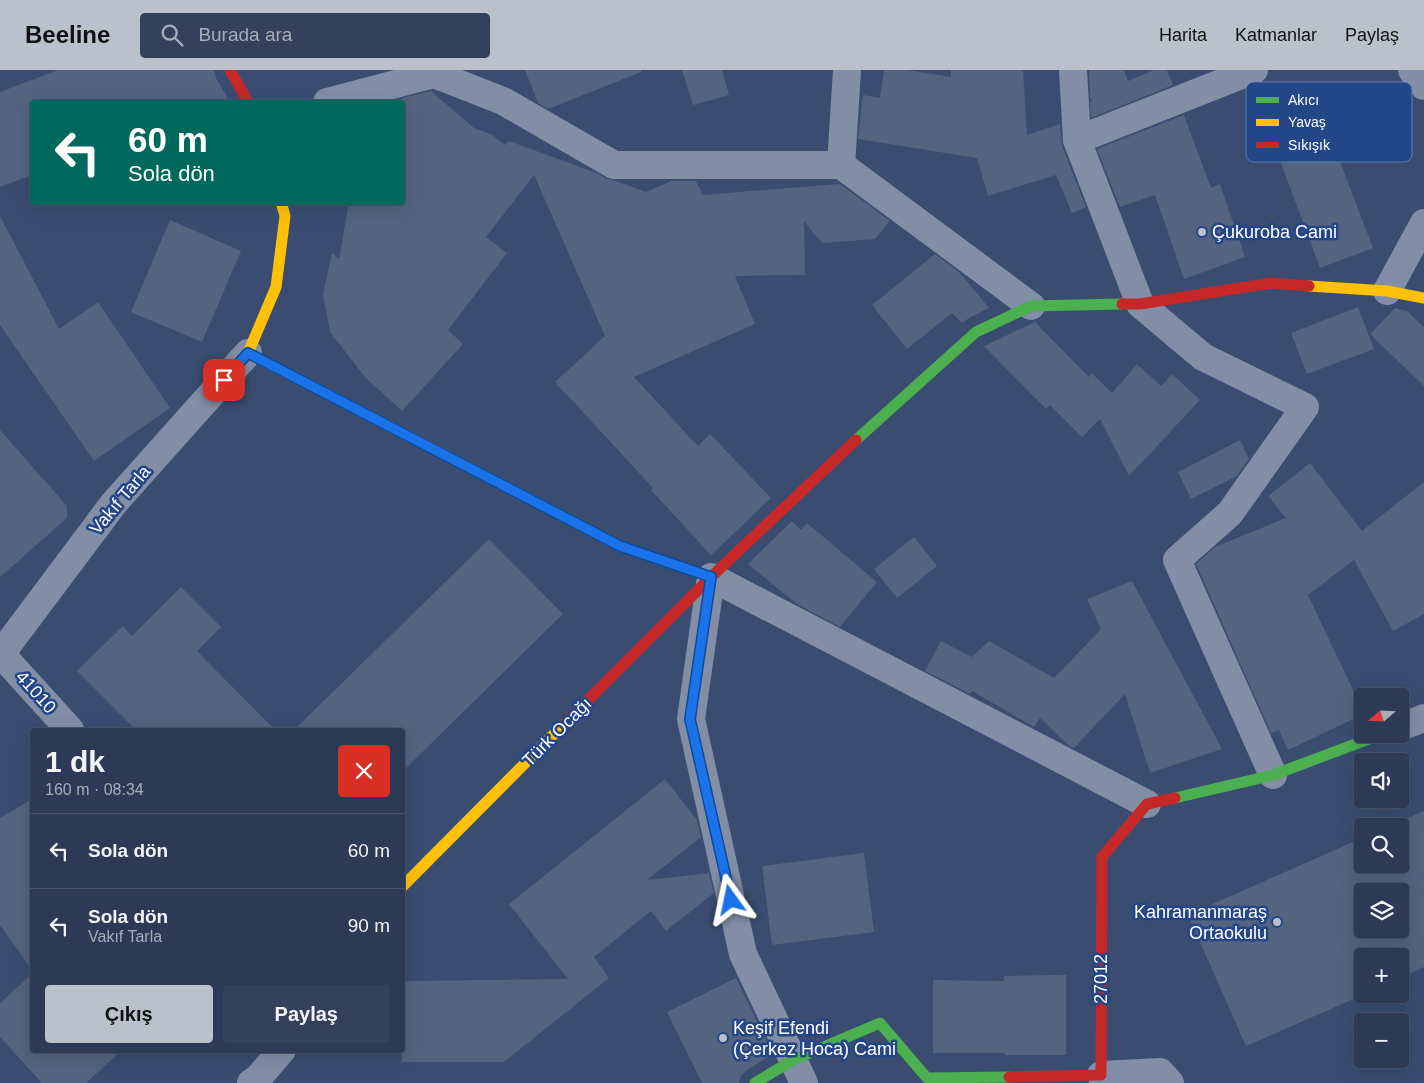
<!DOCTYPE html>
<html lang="tr">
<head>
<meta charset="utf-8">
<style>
  body { margin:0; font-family:Arial,sans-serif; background:#34415b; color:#f1f3f6; height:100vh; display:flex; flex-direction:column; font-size:19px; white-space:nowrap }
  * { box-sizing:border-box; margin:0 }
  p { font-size:16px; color:#a6adb9 }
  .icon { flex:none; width:28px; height:28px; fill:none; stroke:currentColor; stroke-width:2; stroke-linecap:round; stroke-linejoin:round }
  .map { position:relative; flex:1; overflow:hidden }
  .details { position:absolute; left:30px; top:658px; width:375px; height:325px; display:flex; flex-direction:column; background:#2c3a55; border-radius:5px; box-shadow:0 5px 20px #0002,0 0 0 1px #48546c }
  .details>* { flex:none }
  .guide { position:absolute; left:30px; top:30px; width:375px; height:105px; border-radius:5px; box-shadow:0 5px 20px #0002,0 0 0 1px #48546c; background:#00695c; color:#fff; overflow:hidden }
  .needle { width:32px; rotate:251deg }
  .fabs { position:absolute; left:1354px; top:618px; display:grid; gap:10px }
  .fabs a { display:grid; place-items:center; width:55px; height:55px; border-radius:5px; background:#2c3a55; box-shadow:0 5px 20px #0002,0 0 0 1px #48546c; font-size:25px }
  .pin { position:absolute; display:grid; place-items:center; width:42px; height:42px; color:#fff; margin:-21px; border-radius:10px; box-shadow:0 2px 8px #0006 }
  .me { position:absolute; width:55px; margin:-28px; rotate:348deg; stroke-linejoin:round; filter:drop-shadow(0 0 4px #0008) }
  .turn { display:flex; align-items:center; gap:18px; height:105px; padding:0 15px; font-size:22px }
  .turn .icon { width:65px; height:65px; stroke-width:2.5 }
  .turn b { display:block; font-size:35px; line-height:42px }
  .round { display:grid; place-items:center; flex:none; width:52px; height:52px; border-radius:5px; background:#34415b }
  .head { display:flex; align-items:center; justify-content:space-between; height:85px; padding:0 15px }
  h1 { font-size:30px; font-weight:700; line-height:38px }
  .primary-button { display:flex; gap:10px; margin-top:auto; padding:10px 15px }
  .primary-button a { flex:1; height:58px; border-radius:5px; background:#bac1cd; color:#111; font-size:20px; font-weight:700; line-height:58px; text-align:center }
  .primary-button a+a { background:#34415b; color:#f1f3f6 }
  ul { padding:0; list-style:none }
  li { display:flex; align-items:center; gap:15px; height:75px; padding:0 15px; border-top:1px solid #48546c }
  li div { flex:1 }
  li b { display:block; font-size:19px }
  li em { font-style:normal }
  header { display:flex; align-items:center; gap:30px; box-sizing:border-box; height:70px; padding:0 25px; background:#bac1cd; color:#111 }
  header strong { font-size:24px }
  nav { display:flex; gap:28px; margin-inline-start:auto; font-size:18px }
  .search { width:350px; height:45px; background:#34415b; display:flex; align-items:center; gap:12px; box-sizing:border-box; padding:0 18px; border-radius:5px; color:#a6adb9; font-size:19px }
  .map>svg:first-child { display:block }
  .building { fill:#536380; fill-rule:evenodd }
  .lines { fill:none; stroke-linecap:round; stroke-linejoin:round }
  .street { stroke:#818ea6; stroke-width:28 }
  .fast { stroke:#4caf50; stroke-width:11 }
  .slow { stroke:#ffc107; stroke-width:11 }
  .jam { stroke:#c62828; stroke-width:11 }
  .route-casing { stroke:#114b97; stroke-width:12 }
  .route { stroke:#1a73e8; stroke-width:9 }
  .poi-dot { fill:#bac1cd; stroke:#234688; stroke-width:2 }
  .labels { text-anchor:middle; stroke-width:5; stroke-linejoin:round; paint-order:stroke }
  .poi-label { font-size:18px; fill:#fff; stroke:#234688; text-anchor:start }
  .street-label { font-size:18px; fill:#fff; stroke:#234688 }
  .key { fill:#234688; stroke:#657eac; stroke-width:1 }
  .key-label { font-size:14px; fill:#fff }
</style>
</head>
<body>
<header>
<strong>Beeline</strong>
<div class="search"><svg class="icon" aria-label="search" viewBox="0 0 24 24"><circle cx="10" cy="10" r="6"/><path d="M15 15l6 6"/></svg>Burada ara</div>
<nav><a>Harita</a><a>Katmanlar</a><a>Paylaş</a></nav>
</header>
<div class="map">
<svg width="1424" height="1013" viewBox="0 0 1424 1013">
  <rect width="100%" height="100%" fill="#3a4d71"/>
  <g class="building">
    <polygon points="58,0 214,0 216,8 230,32 32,32 32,105 0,117 0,22"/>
    <polygon points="525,0 641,0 641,2 548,39 538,33"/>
    <polygon points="682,0 722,0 729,25 693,35"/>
    <polygon points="884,0 907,0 951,7 951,0 1023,0 1027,65 1060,54 1062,76 1086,137 1072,143 1056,105 988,126 977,88 858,69 863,25 880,28"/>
    <polygon points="1089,0 1124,0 1128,11 1154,0 1167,0 1173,15 1091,48 1090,32 1092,31 1090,27"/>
    <polygon points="431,21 474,58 491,64 505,75 509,71 599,104 607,109 616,111 646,122 671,111 696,111 703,125 840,114 890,151 875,169 822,173 804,151 805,205 735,206 755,254 634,307 698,376 710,364 771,428 711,485 651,420 653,418 555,312 605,266 534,105 486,167 507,183 448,260 463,274 402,341 365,307 330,262 323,224 332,183 339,189 349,132 402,132 402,28"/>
    <polygon points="1184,45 1211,118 1220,114 1245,187 1184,209 1155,125 1120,137 1097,79"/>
    <polygon points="1333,73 1373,178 1320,198 1281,93"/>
    <polygon points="0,146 59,259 98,232 170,338 94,391 0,255"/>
    <polygon points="170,150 241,181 202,272 131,242"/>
    <polygon points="935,184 960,203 989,238 969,248 962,253 952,243 907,279 872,235"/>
    <polygon points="1358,237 1374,279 1307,304 1291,263"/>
    <polygon points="1395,238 1407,241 1424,257 1424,316 1370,264"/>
    <polygon points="1035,252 1089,307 1092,303 1112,323 1137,294 1161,316 1172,304 1200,330 1129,406 1100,349 1082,367 1050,335 1046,339 984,276"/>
    <polygon points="0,360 67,436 67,448 0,507"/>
    <polygon points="1240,370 1249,389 1237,406 1191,429 1178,402"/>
    <polygon points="1310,393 1362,461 1424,412 1424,544 1393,561 1354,490 1308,525 1362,639 1362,645 1288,680 1279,660 1271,663 1196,494 1215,477 1286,448 1268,426"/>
    <polygon points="792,451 801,460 807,453 877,512 840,557 797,534 748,494"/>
    <polygon points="914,467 937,496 897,528 874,499"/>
    <polygon points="489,469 563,544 402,702 402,660 294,660"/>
    <polygon points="1132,511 1222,679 1150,703 1125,624 1074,678 1069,676 1040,648 1034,657 972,621 970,624 925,601 941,571 972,587 989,571 1054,608 1101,559 1087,529"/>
    <polygon points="181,517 221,557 197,581 275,660 136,660 77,601 123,556 132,566"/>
    <polygon points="665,709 697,750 701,767 647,810 709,803 714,823 666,861 651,841 594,887 609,908 504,992 402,992 402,911 568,909 509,834"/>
    <polygon points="32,729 32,900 0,855 0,748"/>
    <path d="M 1424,741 L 1424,897 L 1400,908 L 1400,886 L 1362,886 L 1362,924 L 1365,924 L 1246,976 L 1188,845 L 1362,768 L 1362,794 L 1400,794 L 1400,756 L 1389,756 ZM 1362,821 L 1400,821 L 1400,859 L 1362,859 Z"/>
    <polygon points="864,783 874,862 772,875 762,796"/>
    <polygon points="32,904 32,980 122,980 86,1013 42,1013 0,967 0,933"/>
    <polygon points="1066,905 1066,985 1005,985 1005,983 933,983 933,910 1004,911 1004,906"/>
    <polygon points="736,908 773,984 747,1000 741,1006 739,1013 702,1013 667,942"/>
  </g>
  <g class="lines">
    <g class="street">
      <polyline points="1073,0 1077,70 1140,234 1203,287 1305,337 1230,443 1177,490 1273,705"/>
      <polyline points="1412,0 1424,16"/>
      <polyline points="327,32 434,4 503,31 614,95 841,95 1031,236"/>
      <polyline points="1077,70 1254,0"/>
      <polyline points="841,95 847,0"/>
      <polyline points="1387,221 1424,153"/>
      <polyline points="1,584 70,660"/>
      <polyline points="0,585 114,433 248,283"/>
      <polyline points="1400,657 1424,648"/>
      <polyline points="1101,1005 1160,1002 1170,1013"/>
      <polyline points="251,1013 258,1008 282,980"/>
      <polyline points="804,1013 743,884 691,649 711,507 1147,734"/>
    </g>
    <g class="fast">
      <polyline points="856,370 976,262 1031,236 1122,234"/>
      <polyline points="447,386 620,476 711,507"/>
      <polyline points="1175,728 1273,705 1382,664"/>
      <polyline points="755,1013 793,990 880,953 927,1008 1009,1007"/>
    </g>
    <g class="slow">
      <polyline points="281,132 285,146 276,217 248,283 447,386"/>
      <polyline points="1309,216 1387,221 1424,228"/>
      <polyline points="402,817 564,654"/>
    </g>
    <g class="jam">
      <polyline points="230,0 248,32"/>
      <polyline points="1122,234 1140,234 1271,213 1309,216"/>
      <polyline points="564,654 711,507 856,370"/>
      <polyline points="1009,1007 1101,1005 1102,787 1147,734 1175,728"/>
    </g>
  </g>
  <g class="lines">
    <defs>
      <polyline id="route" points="224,310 248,283 620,476 711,507 690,649 731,830"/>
    </defs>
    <use href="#route" class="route-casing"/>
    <use href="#route" class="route"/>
  </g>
  <g class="poi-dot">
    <circle cx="1202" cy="162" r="5"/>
    <circle cx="1277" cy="852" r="5"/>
    <circle cx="723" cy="968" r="5"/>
  </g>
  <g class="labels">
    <g class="poi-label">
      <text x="1212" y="168">Çukuroba Cami</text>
      <text x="1267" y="848" text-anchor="end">Kahramanmaraş<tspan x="1267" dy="21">Ortaokulu</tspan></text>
      <text x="733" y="964">Keşif Efendi<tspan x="733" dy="21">(Çerkez Hoca) Cami</tspan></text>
    </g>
    <g class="street-label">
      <text transform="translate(120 430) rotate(-50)" y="6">Vakıf Tarla</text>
      <text transform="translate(36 622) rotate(48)" y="6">41010</text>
      <text transform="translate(557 662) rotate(-45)" y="6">Türk Ocağı</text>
      <text transform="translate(1101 909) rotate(-90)" y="6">27012</text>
    </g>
  </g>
  <rect x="1246" y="12" width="166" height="80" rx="8" class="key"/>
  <rect x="1256" y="27" width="23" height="6" fill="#4caf50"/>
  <rect x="1256" y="49" width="23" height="7" fill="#ffc107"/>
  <rect x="1256" y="72" width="23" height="6" fill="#c62828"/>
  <g class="key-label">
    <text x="1288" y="35">Akıcı</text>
    <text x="1288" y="57">Yavaş</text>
    <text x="1288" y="80">Sıkışık</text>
  </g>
</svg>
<div class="fabs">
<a><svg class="needle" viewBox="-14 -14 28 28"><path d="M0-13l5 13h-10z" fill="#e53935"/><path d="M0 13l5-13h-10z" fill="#a6adb9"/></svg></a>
<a><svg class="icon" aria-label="sound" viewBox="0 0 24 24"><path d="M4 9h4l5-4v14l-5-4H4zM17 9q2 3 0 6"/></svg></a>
<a><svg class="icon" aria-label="search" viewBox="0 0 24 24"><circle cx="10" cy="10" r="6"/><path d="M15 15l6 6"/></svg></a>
<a><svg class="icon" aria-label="layers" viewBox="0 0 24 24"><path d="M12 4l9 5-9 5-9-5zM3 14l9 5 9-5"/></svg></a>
<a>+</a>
<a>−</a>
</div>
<div class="pin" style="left:224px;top:310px;background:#d93025"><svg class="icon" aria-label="arrive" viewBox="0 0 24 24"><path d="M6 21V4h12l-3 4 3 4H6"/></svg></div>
<svg class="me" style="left:731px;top:830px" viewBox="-20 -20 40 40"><path d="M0-17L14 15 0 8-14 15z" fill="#1a73e8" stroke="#fff" stroke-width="4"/></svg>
<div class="guide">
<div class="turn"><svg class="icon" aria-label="left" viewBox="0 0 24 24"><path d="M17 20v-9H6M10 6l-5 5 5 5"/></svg><div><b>60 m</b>Sola dön</div></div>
</div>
<section class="details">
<div class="head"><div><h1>1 dk</h1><p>160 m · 08:34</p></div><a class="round" style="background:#d93025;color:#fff"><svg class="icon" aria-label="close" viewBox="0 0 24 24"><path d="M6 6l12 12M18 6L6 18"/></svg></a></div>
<ul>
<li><svg class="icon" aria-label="left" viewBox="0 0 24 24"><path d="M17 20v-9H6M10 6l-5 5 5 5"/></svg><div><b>Sola dön</b></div><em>60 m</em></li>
<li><svg class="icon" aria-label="left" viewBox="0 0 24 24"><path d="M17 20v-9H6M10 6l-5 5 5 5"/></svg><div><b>Sola dön</b><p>Vakıf Tarla</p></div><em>90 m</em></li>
</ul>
<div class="primary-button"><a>Çıkış</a><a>Paylaş</a></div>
</section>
</div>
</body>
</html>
